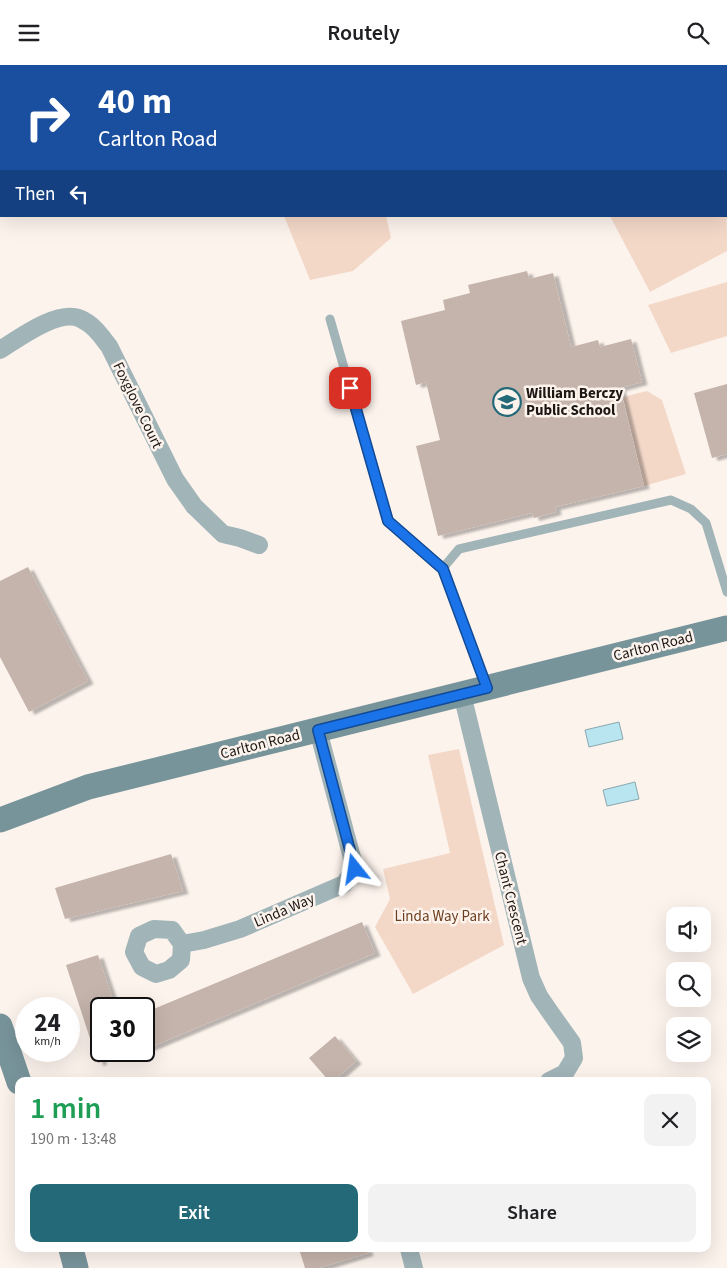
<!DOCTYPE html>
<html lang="en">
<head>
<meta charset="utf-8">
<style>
  body { margin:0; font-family:"Source Sans 3",sans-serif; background:#f2f2f2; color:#202124; height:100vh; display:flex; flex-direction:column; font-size:19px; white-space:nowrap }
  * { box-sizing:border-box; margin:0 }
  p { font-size:16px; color:#757577 }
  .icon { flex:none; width:28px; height:28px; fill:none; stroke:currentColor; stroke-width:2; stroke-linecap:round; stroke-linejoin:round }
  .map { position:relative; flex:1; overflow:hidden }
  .drawer { position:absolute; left:15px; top:1012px; width:696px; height:175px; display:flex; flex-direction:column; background:#fff; border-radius:10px; box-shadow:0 5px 20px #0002 }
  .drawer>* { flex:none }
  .top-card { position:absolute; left:0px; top:0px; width:728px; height:152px; box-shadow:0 5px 20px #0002; background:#1a4fa0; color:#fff; overflow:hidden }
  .fabs { position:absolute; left:666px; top:842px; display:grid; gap:10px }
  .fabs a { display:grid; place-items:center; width:45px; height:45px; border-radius:10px; background:#fff; box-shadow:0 5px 20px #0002; font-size:25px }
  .speed { position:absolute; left:15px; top:932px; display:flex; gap:10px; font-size:25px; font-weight:700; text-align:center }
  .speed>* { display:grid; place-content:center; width:65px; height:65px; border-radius:50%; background:#fff; box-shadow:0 5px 20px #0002; line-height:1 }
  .speed small { font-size:12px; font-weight:400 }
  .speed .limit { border:2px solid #111; border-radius:8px; background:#fff; color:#111 }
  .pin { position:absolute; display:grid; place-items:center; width:42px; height:42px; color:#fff; margin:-21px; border-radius:10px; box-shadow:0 2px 8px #0006 }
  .me { position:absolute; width:55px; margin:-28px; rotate:345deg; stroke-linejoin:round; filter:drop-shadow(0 0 4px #0008) }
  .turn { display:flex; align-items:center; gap:18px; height:105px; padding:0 15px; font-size:22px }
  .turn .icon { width:65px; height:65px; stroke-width:2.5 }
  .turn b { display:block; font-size:35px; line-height:42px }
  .then { display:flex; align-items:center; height:48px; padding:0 15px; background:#0003; gap:10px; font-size:19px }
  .round { display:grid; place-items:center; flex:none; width:52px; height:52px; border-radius:10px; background:#f2f2f2 }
  .overview { display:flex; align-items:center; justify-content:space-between; height:85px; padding:0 15px }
  h1 { font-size:30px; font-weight:600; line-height:38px; color:#1e9e55 }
  .primary-button { display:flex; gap:10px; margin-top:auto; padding:10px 15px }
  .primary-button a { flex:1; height:58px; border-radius:10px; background:#236978; color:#fff; font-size:20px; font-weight:600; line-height:58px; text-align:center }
  .primary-button a+a { background:#f2f2f2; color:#202124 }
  header { display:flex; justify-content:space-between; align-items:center; height:65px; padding:0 15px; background:#fff; font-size:22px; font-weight:600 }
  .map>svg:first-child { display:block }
  .green { fill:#f3d8c8 }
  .water { fill:#b9e5f0; stroke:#8aa7ae }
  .building { fill:#c5b4ab; filter:url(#shadow) }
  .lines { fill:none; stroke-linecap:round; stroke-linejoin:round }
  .lane { stroke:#a1b4b8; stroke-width:9 }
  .street { stroke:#a1b4b8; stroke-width:18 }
  .secondary { stroke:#78949b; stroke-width:25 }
  .route-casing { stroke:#114b97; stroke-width:12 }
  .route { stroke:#1a73e8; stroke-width:9 }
  .labels { text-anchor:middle; stroke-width:5; stroke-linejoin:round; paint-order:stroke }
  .poi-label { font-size:15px; font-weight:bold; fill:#1d1714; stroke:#fdf3ed; text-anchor:start }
  .street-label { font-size:15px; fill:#1d1714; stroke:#fdf3ed }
  .park-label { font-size:15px; fill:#6c3e1f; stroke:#fdf3ed }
</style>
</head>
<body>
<header><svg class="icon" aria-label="menu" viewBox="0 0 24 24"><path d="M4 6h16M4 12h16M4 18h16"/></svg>Routely<svg class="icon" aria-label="search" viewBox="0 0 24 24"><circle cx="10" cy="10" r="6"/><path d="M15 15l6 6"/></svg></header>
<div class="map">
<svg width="727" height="1203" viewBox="0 0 727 1203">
  <defs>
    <filter id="shadow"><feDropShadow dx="5.5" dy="3" stdDeviation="1" flood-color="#0004"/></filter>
  </defs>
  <rect width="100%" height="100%" fill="#fdf3ed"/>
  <g class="green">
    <polygon points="498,0 709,0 709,1 499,1"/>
    <polygon points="726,33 727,186 650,227 610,151 726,151"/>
    <polygon points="284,151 386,151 391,173 353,206 310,215"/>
    <polygon points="727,217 727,271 671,288 648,240"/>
    <polygon points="647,326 662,335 686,409 644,421 623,332"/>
    <polygon points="459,684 504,880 413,929 375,862 390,834 383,804 450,788 428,690"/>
  </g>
  <g class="water">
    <polygon points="619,657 623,674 589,682 585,665"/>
    <polygon points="635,717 639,734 607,741 603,725"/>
  </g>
  <g class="building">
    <polygon points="527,206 529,214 553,208 571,282 598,275 600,282 631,274 642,317 620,323 644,421 555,442 556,447 534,453 532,448 438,471 416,381 440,375 426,317 416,320 401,256 445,245 443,235 470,228 468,220"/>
    <polygon points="727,319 727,389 712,393 694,328"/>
    <polygon points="28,502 88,616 29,647 0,592 0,516"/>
    <polygon points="171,789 183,826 65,854 55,823"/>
    <polygon points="362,857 375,888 144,985 144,948"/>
    <polygon points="98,890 116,944 101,944 101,997 98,998 66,900"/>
    <polygon points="335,971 356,996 333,1016 329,1016 309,993"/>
    <polygon points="299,1184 367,1184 368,1188 319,1203 305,1203"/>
  </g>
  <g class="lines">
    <g class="lane">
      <polyline points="330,254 388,456 443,503"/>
      <polyline points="487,621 443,503 459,484 671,435 691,444 706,458 727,527"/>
    </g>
    <g class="street">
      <path d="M 0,285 C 19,273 59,243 81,254 C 94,260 101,271 109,281 L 175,414 L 194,441 L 223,469 L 240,473 L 259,480"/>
      <polyline points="462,629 531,913 539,931 550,947 572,978 574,993 565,1008 549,1016"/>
      <polyline points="182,879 181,895 169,905 156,909 142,902 134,887 139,871 154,864 172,865 182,879 204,875 240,864 344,819 355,804 318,665"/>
      <polyline points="409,1184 414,1203"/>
    </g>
    <g class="secondary">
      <polyline points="0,755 88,722 727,563"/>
      <polyline points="0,961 19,1017"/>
      <polyline points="71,1184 76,1203"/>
    </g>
  </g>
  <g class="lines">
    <defs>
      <polyline id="route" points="350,323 388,456 443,504 487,623 318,665 355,804"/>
    </defs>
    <use href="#route" class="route-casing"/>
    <use href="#route" class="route"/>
  </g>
  <defs>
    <symbol id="school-ring" viewBox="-11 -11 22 22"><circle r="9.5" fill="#fdf3ed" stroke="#236978" stroke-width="1.5"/><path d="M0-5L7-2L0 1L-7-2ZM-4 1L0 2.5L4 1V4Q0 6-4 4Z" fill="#236978"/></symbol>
  </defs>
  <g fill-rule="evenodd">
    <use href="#school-ring" x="491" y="321" width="32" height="32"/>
  </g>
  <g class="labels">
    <g class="poi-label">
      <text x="526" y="333">William Berczy<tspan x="526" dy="17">Public School</tspan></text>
    </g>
    <g class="street-label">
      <text transform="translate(138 340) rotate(64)" y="5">Foxglove Court</text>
      <text transform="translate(653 581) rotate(-14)" y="5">Carlton Road</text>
      <text transform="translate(260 679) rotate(-14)" y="5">Carlton Road</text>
      <text transform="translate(511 833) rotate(76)" y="5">Chant Crescent</text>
      <text transform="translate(284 845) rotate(-23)" y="5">Linda Way</text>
    </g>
    <g class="park-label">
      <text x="442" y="856">Linda Way Park</text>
    </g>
  </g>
</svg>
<div class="fabs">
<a><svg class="icon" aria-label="sound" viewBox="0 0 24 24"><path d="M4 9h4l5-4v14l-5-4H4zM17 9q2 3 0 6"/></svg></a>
<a><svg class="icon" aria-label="search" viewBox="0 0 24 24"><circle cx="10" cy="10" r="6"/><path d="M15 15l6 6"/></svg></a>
<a><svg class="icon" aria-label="layers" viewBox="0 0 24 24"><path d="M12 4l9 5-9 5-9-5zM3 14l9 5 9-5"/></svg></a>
</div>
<div class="speed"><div>24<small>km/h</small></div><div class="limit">30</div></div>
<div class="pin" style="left:350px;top:323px;background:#d93025"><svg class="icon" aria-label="arrive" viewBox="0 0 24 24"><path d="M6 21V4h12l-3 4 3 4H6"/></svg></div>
<svg class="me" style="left:355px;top:804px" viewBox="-20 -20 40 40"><path d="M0-17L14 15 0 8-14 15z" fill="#1a73e8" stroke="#fff" stroke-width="4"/></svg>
<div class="top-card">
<div class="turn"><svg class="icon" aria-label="right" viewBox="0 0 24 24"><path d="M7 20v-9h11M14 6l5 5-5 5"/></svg><div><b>40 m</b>Carlton Road</div></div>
<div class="then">Then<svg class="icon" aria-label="left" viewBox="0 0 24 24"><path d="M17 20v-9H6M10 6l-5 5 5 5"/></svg></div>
</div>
<section class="drawer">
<div class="overview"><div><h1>1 min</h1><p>190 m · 13:48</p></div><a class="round"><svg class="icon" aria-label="close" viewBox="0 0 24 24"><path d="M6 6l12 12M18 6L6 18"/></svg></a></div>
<div class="primary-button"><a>Exit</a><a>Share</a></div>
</section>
</div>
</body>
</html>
